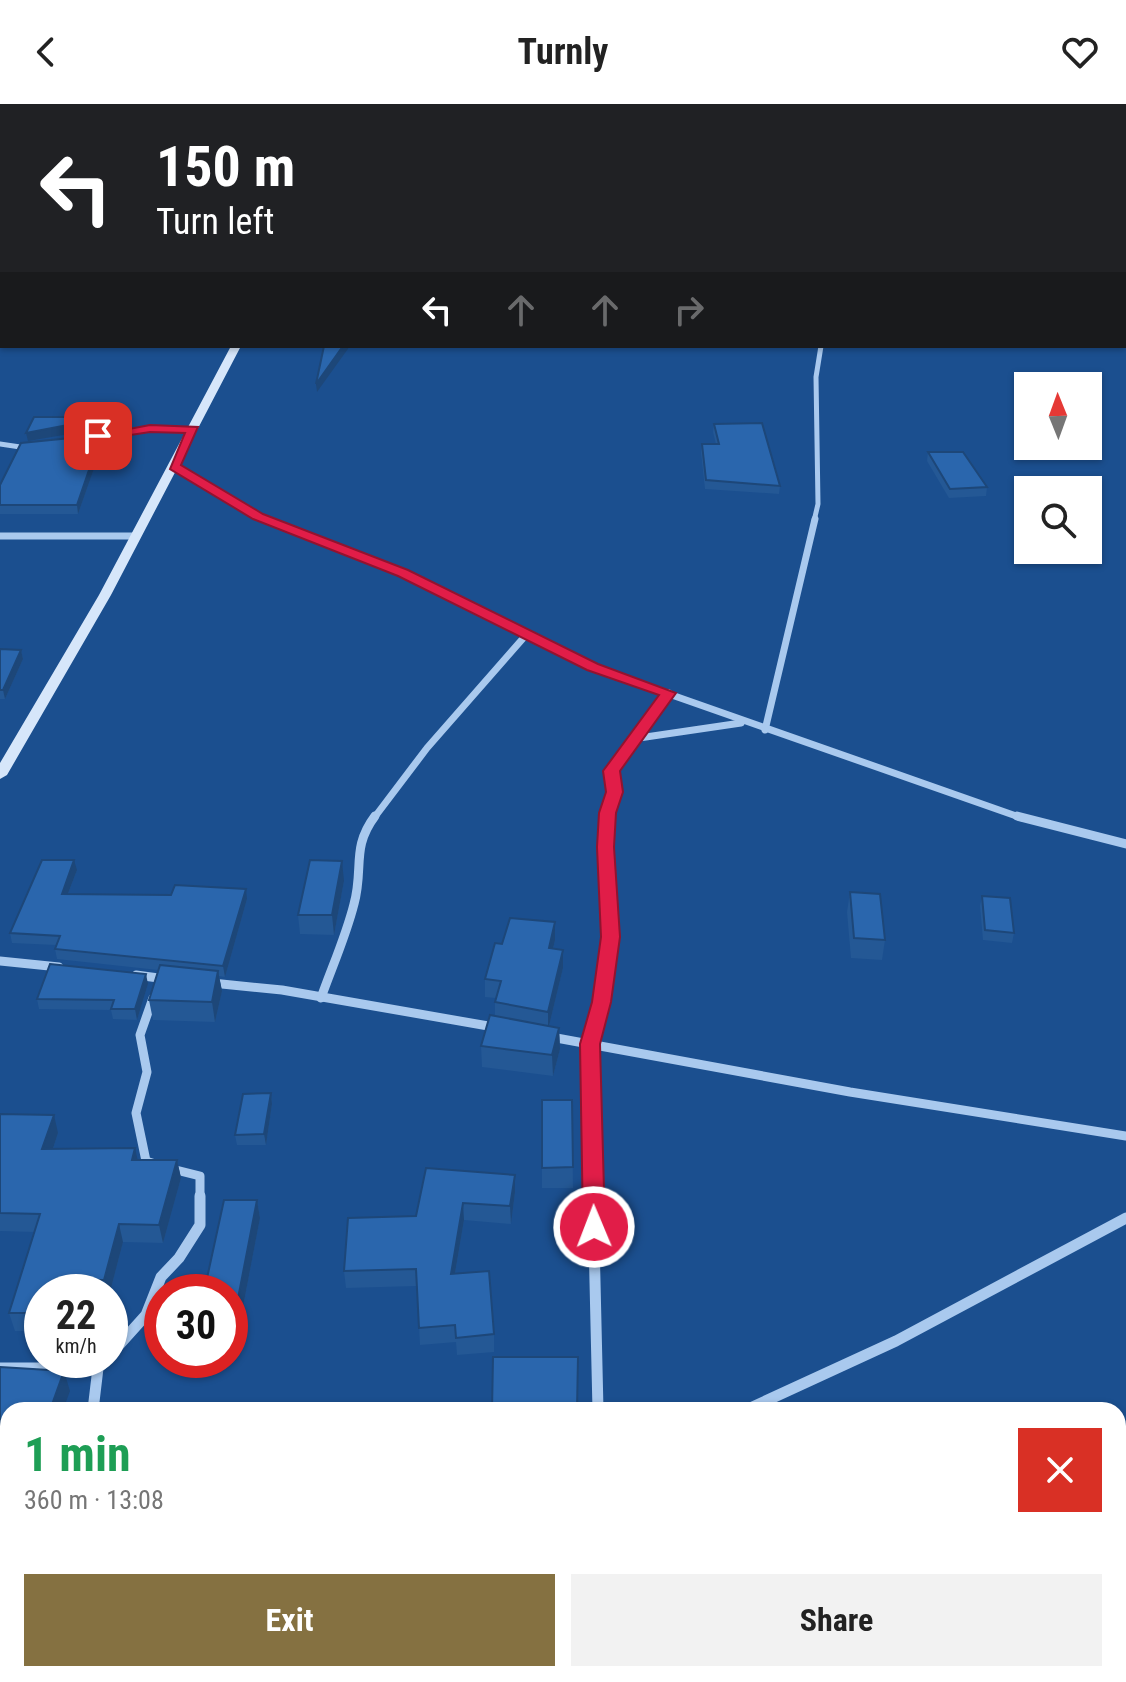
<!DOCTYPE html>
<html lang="en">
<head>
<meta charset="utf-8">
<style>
  body { margin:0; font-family:"Roboto Condensed",sans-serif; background:#f2f2f2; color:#222; height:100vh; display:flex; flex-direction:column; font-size:30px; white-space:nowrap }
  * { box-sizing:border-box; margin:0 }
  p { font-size:26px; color:#767676 }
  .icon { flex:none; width:44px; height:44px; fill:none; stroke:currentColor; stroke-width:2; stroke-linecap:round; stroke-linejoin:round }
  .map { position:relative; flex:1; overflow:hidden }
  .side { position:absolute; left:0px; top:1298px; width:1126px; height:280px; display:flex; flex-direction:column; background:#fff; border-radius:24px 24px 0 0; box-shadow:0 2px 6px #0004 }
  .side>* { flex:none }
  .hud { position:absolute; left:0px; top:0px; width:1126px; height:244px; box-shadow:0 2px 6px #0004; background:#202124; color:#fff; overflow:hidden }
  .needle { width:52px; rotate:359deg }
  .buttons { position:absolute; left:1014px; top:268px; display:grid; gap:16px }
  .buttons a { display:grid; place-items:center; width:88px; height:88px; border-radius:0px; background:#fff; box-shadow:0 2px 6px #0004; font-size:40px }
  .speed { position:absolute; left:24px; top:1170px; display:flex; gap:16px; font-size:40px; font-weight:700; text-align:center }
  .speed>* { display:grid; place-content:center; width:104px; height:104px; border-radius:50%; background:#fff; box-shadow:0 2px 6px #0004; line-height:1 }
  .speed small { font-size:20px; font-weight:400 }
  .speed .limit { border:12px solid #d22; background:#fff; color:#111 }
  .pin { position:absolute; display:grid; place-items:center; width:68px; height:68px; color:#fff; margin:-34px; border-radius:16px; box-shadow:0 4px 12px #0006 }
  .me { position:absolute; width:88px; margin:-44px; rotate:359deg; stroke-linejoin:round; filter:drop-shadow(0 0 6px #0008) }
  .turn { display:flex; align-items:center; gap:28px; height:168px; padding:0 24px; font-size:36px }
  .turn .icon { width:104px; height:104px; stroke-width:2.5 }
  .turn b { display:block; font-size:56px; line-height:68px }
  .lanes { display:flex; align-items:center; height:76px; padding:0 24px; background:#0003; justify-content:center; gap:40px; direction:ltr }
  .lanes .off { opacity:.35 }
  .round { display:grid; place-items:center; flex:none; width:84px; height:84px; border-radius:0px; background:#f2f2f2 }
  .headline { display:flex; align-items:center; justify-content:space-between; height:136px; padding:0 24px }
  h1 { font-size:48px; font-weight:700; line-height:60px; color:#1e9e55 }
  .cta { display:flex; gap:16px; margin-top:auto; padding:16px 24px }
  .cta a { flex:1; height:92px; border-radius:0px; background:#857141; color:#fff; font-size:32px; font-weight:700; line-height:92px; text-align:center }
  .cta a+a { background:#f2f2f2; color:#222 }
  header { display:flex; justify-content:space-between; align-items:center; height:104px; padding:0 24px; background:#fff; font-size:36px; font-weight:700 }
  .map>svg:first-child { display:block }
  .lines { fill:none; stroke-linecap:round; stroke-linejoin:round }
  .minor-far4 { stroke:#a9c9ee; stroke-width:4 }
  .minor-far3 { stroke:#a9c9ee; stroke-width:5 }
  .minor-far2 { stroke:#a9c9ee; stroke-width:7 }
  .minor-far1 { stroke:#a9c9ee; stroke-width:9 }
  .minor { stroke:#a9c9ee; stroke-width:11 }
  .secondary { fill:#d6e6fa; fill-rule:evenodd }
  .wall { fill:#245895 }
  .shaded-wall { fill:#1d4779 }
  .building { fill:#2a66ad; stroke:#1d4779; stroke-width:2 }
  .route { fill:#e11d48; stroke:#92132f; stroke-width:2 }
</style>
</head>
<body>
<header><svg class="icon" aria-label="back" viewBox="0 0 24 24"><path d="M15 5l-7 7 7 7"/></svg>Turnly<svg class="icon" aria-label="heart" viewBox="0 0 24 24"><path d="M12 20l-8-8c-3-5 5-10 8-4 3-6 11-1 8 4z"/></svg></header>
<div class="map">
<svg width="1126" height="1578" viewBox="0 0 1126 1578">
  <rect width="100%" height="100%" fill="#1b4f8f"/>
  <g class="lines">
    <polyline class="minor-far4" points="7,2 13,0"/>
    <g class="minor-far3">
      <polyline points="75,335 150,324 193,326"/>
      <polyline points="0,340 27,344"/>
      <polyline points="174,363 268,417"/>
      <polyline points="814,417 818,400 816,273 821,242"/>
    </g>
    <g class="minor-far2">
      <polyline points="263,415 403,469 592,563 1022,714"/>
      <polyline points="0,432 135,432"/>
      <polyline points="765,626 815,415"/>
      <polyline points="639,634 741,619"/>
      <polyline points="374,714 427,644 526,531"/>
      <polyline points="609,714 612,667 669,589"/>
    </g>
    <g class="minor-far1">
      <polyline points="1017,712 1126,740"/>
      <polyline points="0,857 59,863"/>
      <polyline points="136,871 166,875"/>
      <polyline points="212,879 282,886 494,923"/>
      <polyline points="153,894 140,931 147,968 136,1009 146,1057 155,1060"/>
      <path d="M 321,894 C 332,863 346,832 354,800 C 364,764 351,744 375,712"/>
      <polyline points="551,933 850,988 1126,1032"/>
      <polyline points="172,1065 200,1072 200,1094"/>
      <polyline points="593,1094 590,940 610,846 606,751 609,712"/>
    </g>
    <g class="minor">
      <polyline points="593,1092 598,1306"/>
      <polyline points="110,1251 146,1211 161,1173 179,1154 200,1121 200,1092"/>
      <polyline points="0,1264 98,1264"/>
      <polyline points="93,1306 98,1264 106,1256"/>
      <polyline points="746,1306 896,1237 1126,1114"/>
      <polyline points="0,1546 8,1547"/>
      <polyline points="34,1578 35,1570"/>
      <polyline points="549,1578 551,1570"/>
    </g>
    <g class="secondary">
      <polygon points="365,0 373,0 364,2"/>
      <polygon points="231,242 241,242 111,491 7,671 0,675 0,659 99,491"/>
    </g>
  </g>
  <g class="wall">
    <polygon points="714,320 780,382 779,390 705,385 701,348 702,340 716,340 713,328"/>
    <polygon points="101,331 103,339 78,410 0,410 0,381"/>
    <polygon points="928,348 987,383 986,392 949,394 927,357"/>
    <polygon points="0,545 21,546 23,555 5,595 0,595"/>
    <polygon points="77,766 68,790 247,795 225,873 219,872 222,887 215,918 153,916 149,896 158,866 57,855 55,845 56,841 12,839 10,829"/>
    <polygon points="344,777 334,831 300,830 298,811"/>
    <polygon points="850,788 885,836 882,856 851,854 847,808"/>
    <polygon points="982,792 1014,829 1012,839 983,836 980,802"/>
    <polygon points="555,818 555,836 553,845 563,864 549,922 559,924 560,945 553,972 482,963 481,942 495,912 495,898 496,894 485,893 485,875 502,840"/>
    <polygon points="148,880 137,916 113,915 111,906 39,905 37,895"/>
    <polygon points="271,989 272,1000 266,1041 237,1041 235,1031"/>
    <polygon points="542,996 572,996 573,1084 542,1084"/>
    <polygon points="0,1010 58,1029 53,1045 137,1056 177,1056 181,1074 163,1139 123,1138 110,1188 42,1188 42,1227 15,1227 9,1209 35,1128 0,1127"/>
    <polygon points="515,1071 515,1088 511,1120 464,1116 455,1170 494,1230 494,1248 457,1251 456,1238 420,1241 417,1182 346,1184 344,1167 416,1112"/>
    <polygon points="257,1096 260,1114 232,1260 195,1259 194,1256 230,1256 230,1188"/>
    <polygon points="0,1263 70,1287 8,1306 8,1460 0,1460 0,1397 2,1391 0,1391"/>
    <polygon points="330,1570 399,1570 399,1573"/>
  </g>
  <g class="shaded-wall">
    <polygon points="343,242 350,242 317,288 316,280"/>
    <polygon points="77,313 78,321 75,329 28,337 26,329"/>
    <polygon points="101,331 103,339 78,410 77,401"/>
    <polygon points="21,546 23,555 5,595 3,586"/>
    <polygon points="74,756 77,766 64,800 62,790"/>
    <polygon points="342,757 344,777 334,831 332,811"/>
    <polygon points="246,785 247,795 225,873 223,862"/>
    <polygon points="555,818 555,836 549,862 549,844"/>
    <polygon points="563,846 563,864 548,926 548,908"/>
    <polygon points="218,867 222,887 215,918 212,898"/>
    <polygon points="146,870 148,880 137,916 135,905"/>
    <polygon points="559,924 560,945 553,972 552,951"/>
    <polygon points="271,989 272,1000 266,1041 264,1030"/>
    <polygon points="54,1011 58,1029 47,1063 42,1045"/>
    <polygon points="135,1044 139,1062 132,1056"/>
    <polygon points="177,1056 181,1074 163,1139 159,1121"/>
    <polygon points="515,1071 515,1088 511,1120 510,1102"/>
    <polygon points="257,1096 260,1114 232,1260 230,1250 230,1236"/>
    <polygon points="463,1099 464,1116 452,1187 451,1170"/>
    <polygon points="119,1120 123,1138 110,1188 107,1188 104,1176"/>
    <polygon points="80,1176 83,1188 77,1188"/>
    <polygon points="64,1267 70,1287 63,1306 50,1306"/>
  </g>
  <g class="building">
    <polygon points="324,242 343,242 316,280"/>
    <polygon points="34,313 77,313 73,320 26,329"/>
    <polygon points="762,319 780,382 706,376 702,340 719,340 714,320"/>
    <polygon points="101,331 77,401 0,401 0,381 21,339"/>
    <polygon points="928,348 963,348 987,383 950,385"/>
    <polygon points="0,545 21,546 3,586 0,586"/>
    <polygon points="42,756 74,756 62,790 171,791 175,781 246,785 223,862 55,845 60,832 10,829"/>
    <polygon points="310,756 342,757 332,811 298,811"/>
    <polygon points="850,788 880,790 885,836 854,834"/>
    <polygon points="982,792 1010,794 1014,829 985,826"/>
    <polygon points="510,814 555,818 549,844 563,846 548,908 495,898 501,877 485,875 495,839 502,840"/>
    <polygon points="50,860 146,870 135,905 111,905 114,896 37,895"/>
    <polygon points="160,861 218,867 212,898 149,896"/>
    <polygon points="490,911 559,924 552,951 481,942"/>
    <polygon points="271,989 264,1030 235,1031 243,990"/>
    <polygon points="542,996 572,996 573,1063 542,1064"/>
    <polygon points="0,1010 54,1011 42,1045 135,1044 132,1056 177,1056 159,1121 119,1120 104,1176 80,1176 77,1188 42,1188 42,1209 9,1209 40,1110 0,1109"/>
    <polygon points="426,1064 515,1071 510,1102 463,1099 451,1170 489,1167 494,1230 456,1234 455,1221 419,1224 416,1165 344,1167 348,1114 416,1112"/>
    <polygon points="224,1096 257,1096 230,1236 230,1188 204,1188"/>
    <polygon points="493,1253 578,1253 577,1306 492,1306"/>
    <polygon points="0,1263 64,1267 50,1306 8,1306 8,1440 0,1440 0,1397 7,1371 0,1371"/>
  </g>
  <polygon class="route" points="150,321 198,323 181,361 263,410 408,466 598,560 676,589 620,667 623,688 616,709 614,743 620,833 611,898 600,940 605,1123 602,1129 586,1129 583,1123 580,940 592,898 601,833 597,743 599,709 606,688 603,667 659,591 587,566 398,472 253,415 170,365 185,329 150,328 98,336 92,332"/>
</svg>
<div class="buttons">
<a><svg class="needle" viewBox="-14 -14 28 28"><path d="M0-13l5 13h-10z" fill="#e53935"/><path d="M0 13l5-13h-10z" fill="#767676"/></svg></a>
<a><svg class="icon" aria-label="search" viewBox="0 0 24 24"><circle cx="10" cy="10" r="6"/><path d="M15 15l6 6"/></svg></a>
</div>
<div class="speed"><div>22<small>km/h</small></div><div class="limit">30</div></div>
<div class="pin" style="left:98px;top:332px;background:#d93025"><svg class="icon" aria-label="arrive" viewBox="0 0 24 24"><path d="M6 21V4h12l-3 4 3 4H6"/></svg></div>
<svg class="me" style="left:594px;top:1123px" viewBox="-20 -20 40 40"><circle r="17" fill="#e11d48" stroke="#fff" stroke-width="3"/><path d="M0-11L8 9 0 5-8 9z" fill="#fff"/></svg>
<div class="hud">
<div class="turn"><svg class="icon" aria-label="left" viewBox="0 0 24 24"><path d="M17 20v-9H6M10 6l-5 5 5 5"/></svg><div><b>150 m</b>Turn left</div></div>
<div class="lanes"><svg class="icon" aria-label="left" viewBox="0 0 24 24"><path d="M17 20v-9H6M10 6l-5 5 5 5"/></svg><svg class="icon off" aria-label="ahead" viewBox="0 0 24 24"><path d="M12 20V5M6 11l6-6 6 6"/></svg><svg class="icon off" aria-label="ahead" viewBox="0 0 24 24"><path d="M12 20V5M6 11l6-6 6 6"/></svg><svg class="icon off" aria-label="right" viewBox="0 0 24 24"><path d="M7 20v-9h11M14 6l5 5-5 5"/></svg></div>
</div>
<section class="side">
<div class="headline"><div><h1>1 min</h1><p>360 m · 13:08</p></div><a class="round" style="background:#d93025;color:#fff"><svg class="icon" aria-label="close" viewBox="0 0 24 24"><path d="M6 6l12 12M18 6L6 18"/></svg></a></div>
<div class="cta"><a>Exit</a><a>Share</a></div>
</section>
</div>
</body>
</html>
